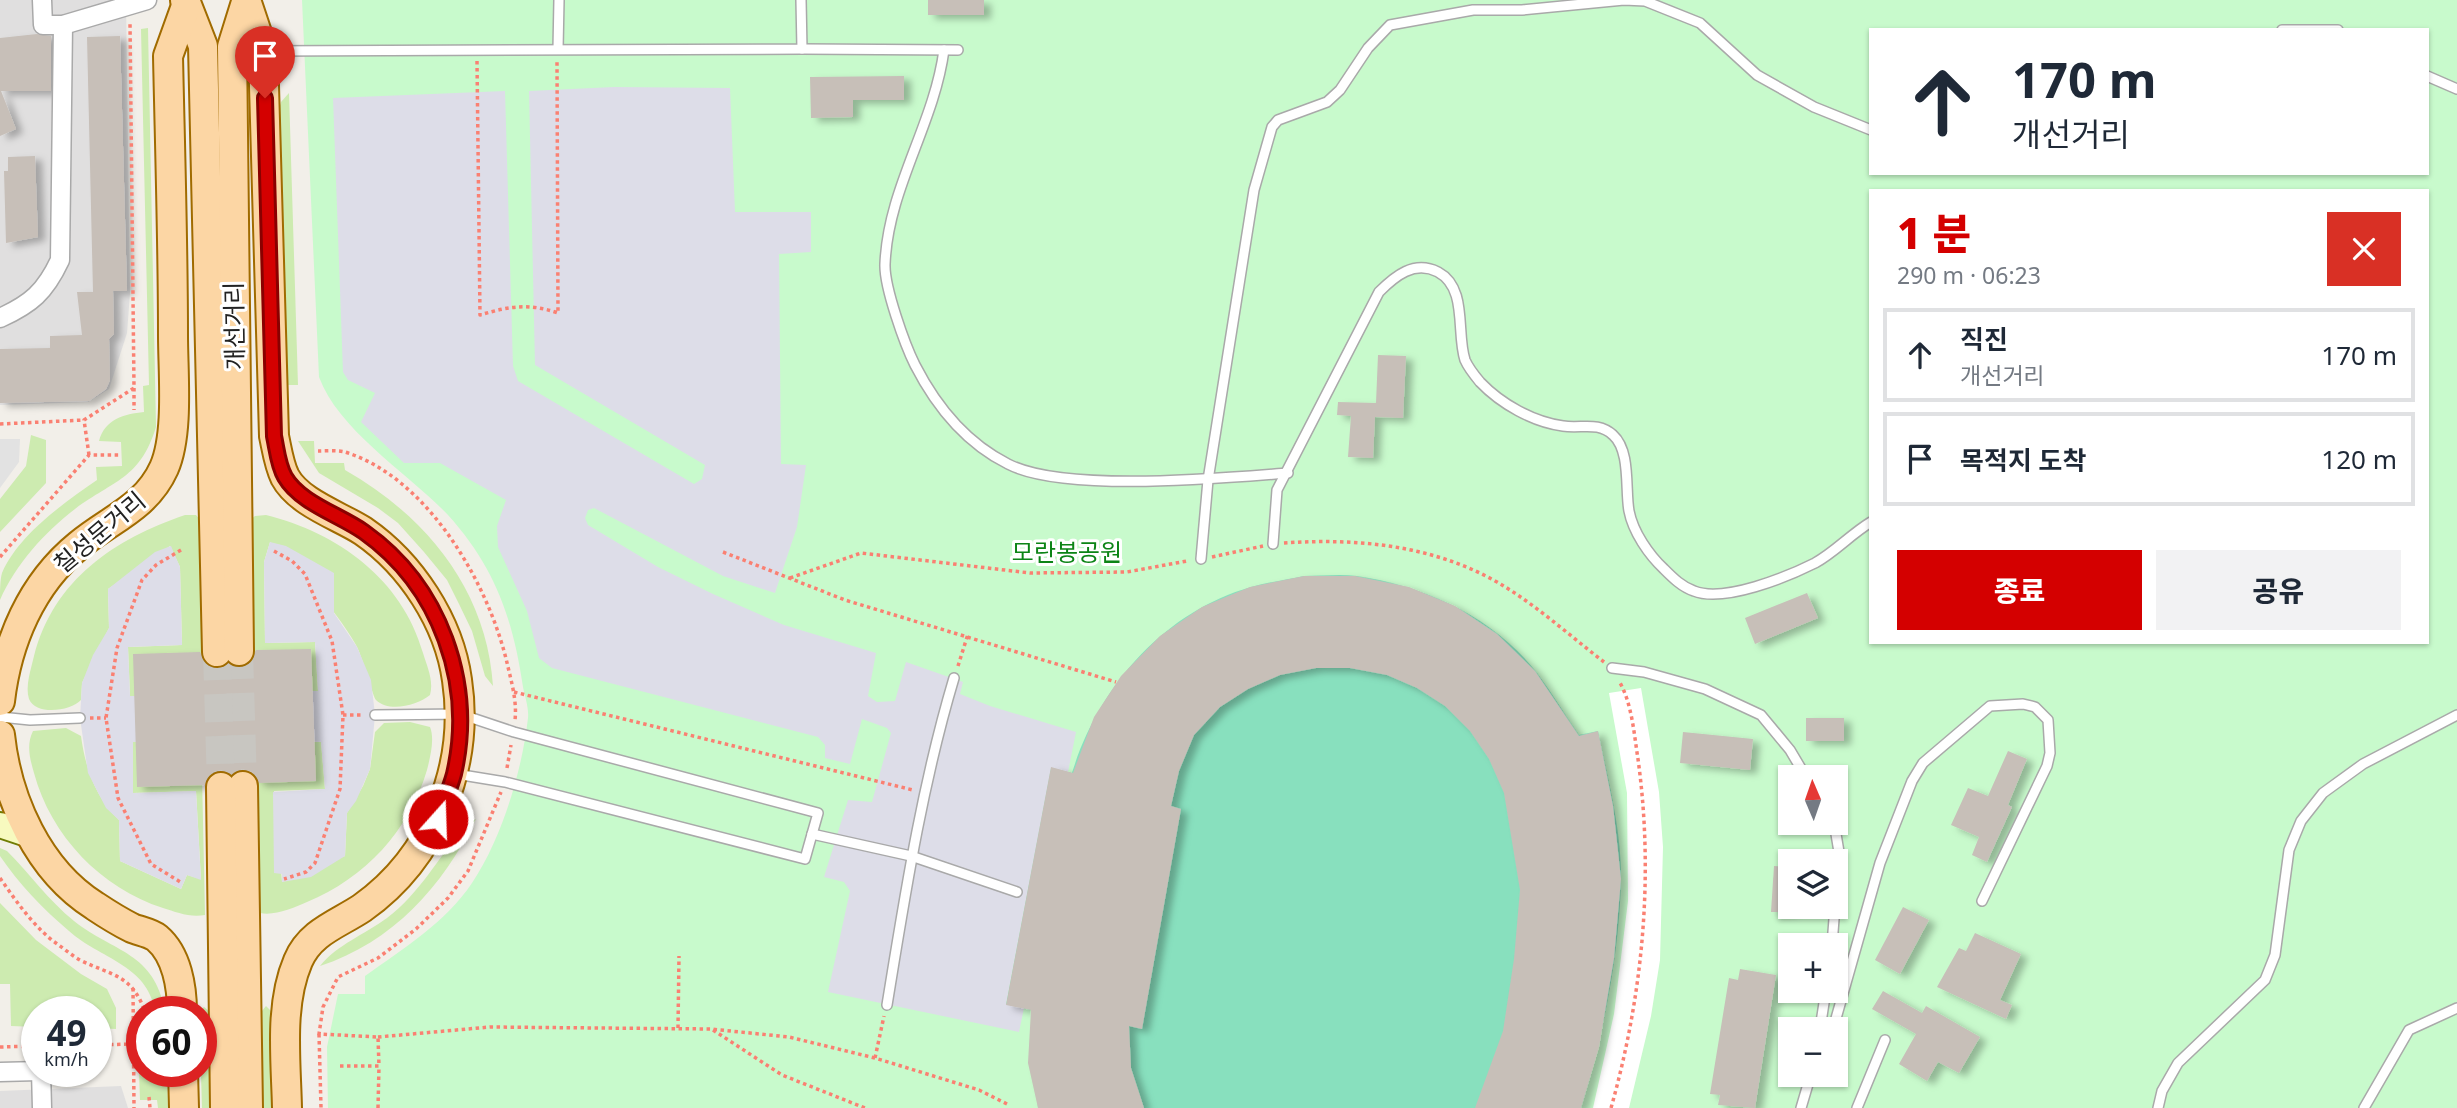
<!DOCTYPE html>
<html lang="ko">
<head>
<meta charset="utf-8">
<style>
  body { margin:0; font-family:"Noto Sans","Noto Sans KR",sans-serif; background:#f2f2f3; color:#1f2937; height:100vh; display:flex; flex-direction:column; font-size:26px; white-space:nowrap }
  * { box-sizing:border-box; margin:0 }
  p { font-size:23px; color:#747a83 }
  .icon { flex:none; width:38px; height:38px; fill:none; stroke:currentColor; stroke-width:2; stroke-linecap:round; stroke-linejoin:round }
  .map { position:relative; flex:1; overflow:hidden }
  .side { position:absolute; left:1869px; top:189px; width:560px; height:455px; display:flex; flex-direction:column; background:#fff; border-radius:0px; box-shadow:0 2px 5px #0004 }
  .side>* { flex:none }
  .hud { position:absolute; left:1869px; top:28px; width:560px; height:147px; border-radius:0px; box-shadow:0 2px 5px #0004; background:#fff; color:#1f2937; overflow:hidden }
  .needle { width:46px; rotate:358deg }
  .buttons { position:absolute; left:1778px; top:765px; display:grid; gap:14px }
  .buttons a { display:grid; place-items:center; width:70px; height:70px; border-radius:0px; background:#fff; box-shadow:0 2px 5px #0004; font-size:35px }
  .speed { position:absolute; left:21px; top:996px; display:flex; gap:14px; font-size:35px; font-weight:700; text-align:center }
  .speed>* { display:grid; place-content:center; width:91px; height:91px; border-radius:50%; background:#fff; box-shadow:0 2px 5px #0004; line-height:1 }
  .speed small { font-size:18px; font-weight:400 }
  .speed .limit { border:10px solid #d22; background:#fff; color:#111 }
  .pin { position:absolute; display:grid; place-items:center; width:60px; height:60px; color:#fff; margin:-72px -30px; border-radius:50% 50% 50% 0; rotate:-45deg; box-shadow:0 0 7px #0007 }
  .pin .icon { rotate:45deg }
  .me { position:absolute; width:77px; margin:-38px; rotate:20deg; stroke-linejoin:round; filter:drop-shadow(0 0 5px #0008) }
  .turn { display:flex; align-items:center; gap:24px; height:147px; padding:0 28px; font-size:32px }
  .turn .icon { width:91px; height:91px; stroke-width:2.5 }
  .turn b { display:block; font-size:49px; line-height:60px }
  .round { display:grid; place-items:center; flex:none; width:74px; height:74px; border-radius:0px; background:#f2f2f3 }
  .summary { display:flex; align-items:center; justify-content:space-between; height:119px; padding:0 28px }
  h1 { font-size:42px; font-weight:800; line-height:52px; color:#d40000 }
  .cta { display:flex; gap:14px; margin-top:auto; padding:14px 28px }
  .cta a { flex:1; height:80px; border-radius:0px; background:#d40000; color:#fff; font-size:28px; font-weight:800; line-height:80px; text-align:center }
  .cta a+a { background:#f2f2f3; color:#1f2937 }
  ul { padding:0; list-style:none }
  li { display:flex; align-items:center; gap:21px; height:94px; margin:0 14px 10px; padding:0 14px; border:4px solid #e0e1e3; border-radius:0px }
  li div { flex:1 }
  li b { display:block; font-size:26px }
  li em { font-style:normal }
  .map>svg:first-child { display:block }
  .residential { fill:#e0dfdf }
  .grass { fill:#cdebb0 }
  .park { fill:#c8facc; fill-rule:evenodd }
  .pitch { fill:#88e0be }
  .parking { fill:#e2e2e2 }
  .plaza { fill:#dddde8 }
  .pier { fill:#fff }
  .building { fill:#c7bfb8; filter:url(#shadow) }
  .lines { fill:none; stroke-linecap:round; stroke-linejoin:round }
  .primary-tunnel { stroke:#c8c6c1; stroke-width:28; stroke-dasharray:28 14; stroke-linecap:butt }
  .service-casing { stroke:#a9a9a9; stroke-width:12 }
  .minor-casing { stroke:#a9a9a9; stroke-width:21 }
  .secondary-casing { stroke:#707d05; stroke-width:28 }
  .primary-casing { stroke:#a06b00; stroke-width:32 }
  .path { stroke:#fa8072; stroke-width:3.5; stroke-dasharray:3.5 3.5; stroke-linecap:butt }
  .service { stroke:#fff; stroke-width:9 }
  .minor { stroke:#fff; stroke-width:18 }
  .secondary { stroke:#f7fabf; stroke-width:24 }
  .primary { stroke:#fcd6a4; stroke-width:28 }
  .route-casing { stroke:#8a0000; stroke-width:18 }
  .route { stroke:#d40000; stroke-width:12 }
  .labels { text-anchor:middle; stroke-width:6; stroke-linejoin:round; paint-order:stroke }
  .street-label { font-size:24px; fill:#222; stroke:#fff }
  .park-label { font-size:24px; fill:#0c8416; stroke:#fff }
</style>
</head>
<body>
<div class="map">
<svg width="2457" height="1108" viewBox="0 0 2457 1108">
  <defs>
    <filter id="shadow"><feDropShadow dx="7" dy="4" stdDeviation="3.5" flood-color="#0004"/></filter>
  </defs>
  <rect width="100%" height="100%" fill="#f2efe9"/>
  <g class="residential">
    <polygon points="0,0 126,0 130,293 127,333 109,389 88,402 0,405"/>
    <polygon points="121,1086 128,1108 0,1108 0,1091"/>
  </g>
  <g class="grass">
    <path d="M 148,28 L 156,427 C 140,479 114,480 75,509 C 44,533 16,564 0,600 C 0,592 0,580 2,573 C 19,534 64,503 97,480 L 96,467 L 122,466 L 121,442 L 99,441 C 105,419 124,414 144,412 L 143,386 L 149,385 L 141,29 Z"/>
    <polygon points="289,93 298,385 288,385 279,109 281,102"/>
    <polygon points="31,435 46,440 46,483 0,532 0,499 26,466"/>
    <path d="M 298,441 L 314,441 L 315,463 L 344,463 L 345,470 C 426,516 487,590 493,686 L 485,676 L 472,631 L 459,604 L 447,580 L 424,552 L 398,523 L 378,508 L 319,473 Z"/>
    <path d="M 185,515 L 196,515 L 202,522 L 204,660 L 155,696 L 130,696 L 128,647 L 182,645 L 180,567 L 170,546 L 108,589 L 109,628 L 82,683 L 81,700 C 71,711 36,716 29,699 C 25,686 31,669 34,656 C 54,579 115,539 185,515 Z"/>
    <path d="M 266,515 C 338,533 402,579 423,653 C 427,666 434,681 430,695 C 418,705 389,713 376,700 C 373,697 362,655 356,645 C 333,605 302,575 270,542 L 264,562 L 265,643 L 315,642 L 318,691 L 304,691 L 254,661 L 250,520 L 255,516 Z"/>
    <path d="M 410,722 L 430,727 C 435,739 430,758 427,770 C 409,831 365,878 307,902 C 293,908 275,916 260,913 L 258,773 L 305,742 L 321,742 L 325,789 L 274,791 L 282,882 L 345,856 L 347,813 L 363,786 L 370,769 L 375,732 L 384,723 Z"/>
    <path d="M 66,728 L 81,736 C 85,767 96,799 119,820 L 120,861 L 181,889 L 187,875 L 201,879 L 196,791 L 133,793 L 133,742 L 156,742 L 202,774 L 205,915 C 190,918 176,912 163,908 C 101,888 51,836 34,773 C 30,759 26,745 33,731 Z"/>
    <path d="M 476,819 C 442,887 393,942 320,966 C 338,944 364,935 387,918 C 420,893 439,857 465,825 Z"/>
    <path d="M 0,848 L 7,851 C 30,874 49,901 74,921 C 115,953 154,952 165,1011 L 155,1011 C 147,964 100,959 69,931 C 43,909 19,884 0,856 Z"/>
    <polygon points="0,903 36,940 81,974 107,989 116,1008 116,1029 96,1028 96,1012 37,1012 37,1027 11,1026 10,984 0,984"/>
    <polygon points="266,1006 271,1011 271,1108 263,1108 262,1011"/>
    <polygon points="204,1007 209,1011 211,1108 202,1108 199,1011"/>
    <polygon points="142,1041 142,1071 167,1071 168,1108 158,1108 157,1100 140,1100 138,1042"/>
  </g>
  <path class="park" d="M 302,0 L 2457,0 L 2457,1108 L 328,1108 L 327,1047 L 338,994 L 365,994 L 365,976 C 403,949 446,922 472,883 C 502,838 522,771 528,718 C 529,708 525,697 523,687 C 513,619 495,567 448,515 C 409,474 339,431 319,377 ZM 1871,30 L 2427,30 L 2427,173 L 1871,173 ZM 1871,191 L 2427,191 L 2427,642 L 1871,642 ZM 1790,777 L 1836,777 L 1836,822 L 1790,822 ZM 1790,861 L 1836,861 L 1836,906 L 1790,906 ZM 1790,945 L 1836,945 L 1836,990 L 1790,990 ZM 1790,1029 L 1836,1029 L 1836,1074 L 1790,1074 Z"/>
  <path class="pitch" d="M 1304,576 C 1321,576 1340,574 1357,576 C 1425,586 1494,617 1537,673 C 1552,693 1565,715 1579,735 L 1598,731 C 1608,780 1622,831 1621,881 C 1619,958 1603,1035 1581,1108 L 1038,1108 L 1031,1010 L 1006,1005 L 1051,767 L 1072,773 C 1098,688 1163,612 1251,587 C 1268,582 1286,580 1304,576 Z"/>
  <polygon class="parking" points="0,439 20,439 19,462 0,488"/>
  <g class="plaza">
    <polygon points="614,87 730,88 735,212 811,212 811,252 779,254 781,464 806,465 797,527 775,593 723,576 594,508 588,510 585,518 588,525 658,567 713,594 784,625 876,653 868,696 877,702 895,701 906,662 963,682 960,694 990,706 1076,732 1068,772 1051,768 1006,1004 1024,1008 1019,1032 828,992 850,891 844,882 824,877 848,800 872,802 891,733 887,728 862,719 850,764 825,758 825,745 818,737 552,668 539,658 527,611 498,547 497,526 506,500 440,463 404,463 361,422 375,393 348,380 343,372 333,98 505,91 513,366 518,381 694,484 702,479 705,465 535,365 529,91"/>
    <polygon points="270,542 286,546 334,573 334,613 357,647 371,680 375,715 370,769 356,801 347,813 345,856 311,877 282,882 282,874 274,873 273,792 325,789 321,742 305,741 304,691 318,691 315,642 265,643 264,562"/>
    <polygon points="171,546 180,567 182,645 128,647 130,696 155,696 156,742 133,742 133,793 196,791 201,880 187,875 181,889 120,861 119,820 106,808 88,773 80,718 82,683 93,655 109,628 108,589 155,552"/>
  </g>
  <polygon class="pier" points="1641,688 1659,792 1663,847 1660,960 1651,1016 1629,1108 1593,1108 1614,1014 1628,901 1627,793 1609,693"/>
  <g class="building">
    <rect x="928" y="0" width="56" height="15"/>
    <polygon points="37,34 51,36 51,91 1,91 16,129 0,136 0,38"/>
    <polygon points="120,36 127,291 113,291 114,334 109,339 110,380 106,389 89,401 0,403 0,349 50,348 50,336 82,335 77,292 93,292 87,37"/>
    <polygon points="904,76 904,100 853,100 853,117 811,118 810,77"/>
    <polygon points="35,156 38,237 6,243 4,171 8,171 8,157"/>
    <polygon points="1378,355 1406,356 1403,418 1375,417 1373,458 1348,457 1351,416 1337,415 1338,402 1376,403"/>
    <polygon points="1304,576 1355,576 1409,587 1455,606 1497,634 1535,671 1579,736 1598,731 1613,806 1621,879 1614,958 1599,1047 1581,1108 1475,1108 1503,1031 1514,959 1520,890 1504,793 1489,759 1470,731 1445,706 1417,688 1387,675 1350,668 1316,668 1280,675 1248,689 1220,707 1194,735 1179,771 1171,806 1181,809 1142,1029 1129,1026 1131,1068 1144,1108 1038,1108 1028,1063 1031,1010 1006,1005 1051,767 1073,773 1094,717 1121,676 1160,636 1202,607 1250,587"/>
    <polygon points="1807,593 1818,618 1755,644 1745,618"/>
    <polygon points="311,649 316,781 259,783 252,772 242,769 231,775 221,770 213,772 205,785 137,787 133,654 200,652 208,666 218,669 229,663 239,668 247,666 256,650"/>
    <rect x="1806" y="718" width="38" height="23"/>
    <polygon points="1683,732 1753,739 1750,770 1680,763"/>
    <polygon points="2008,751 2027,759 2008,805 2012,807 1987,862 1972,855 1979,837 1951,825 1968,788 1988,796"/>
    <polygon points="1774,866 1790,867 1790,912 1771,912"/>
    <polygon points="1903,907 1929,920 1900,974 1875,960"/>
    <polygon points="1975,933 2021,954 2000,1000 2012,1005 2006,1019 1937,987 1959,948 1966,951"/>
    <polygon points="1740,969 1776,975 1755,1108 1718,1105 1720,1095 1710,1094 1729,978 1738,980"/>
    <polygon points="1883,991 1922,1013 1926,1006 1980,1037 1959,1073 1938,1062 1927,1081 1899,1064 1916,1034 1872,1009"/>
  </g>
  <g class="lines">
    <g class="primary-tunnel">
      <polyline points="239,651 243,786"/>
      <polyline points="217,652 221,787"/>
    </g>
    <defs>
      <g id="service">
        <polyline points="2282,30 2338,30"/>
        <polyline points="558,49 559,0"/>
        <polyline points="802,49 958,50"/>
        <path d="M 944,50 C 934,125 888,188 885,264 C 884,287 905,345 915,365 C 936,406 966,443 1008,464 C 1064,493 1222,478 1288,473"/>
        <polyline points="265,51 802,49 801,0"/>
        <polyline points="2427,76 2457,89"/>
        <path d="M 1273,544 L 1277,490 L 1379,292 C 1395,276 1414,260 1438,272 C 1468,288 1456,333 1465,360 C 1468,367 1475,376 1480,382 C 1501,404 1533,422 1563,426 C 1581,429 1598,421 1613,435 C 1631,451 1625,490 1629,511 C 1633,532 1649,555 1664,569 C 1673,578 1682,587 1694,591 C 1724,603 1787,577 1815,563 C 1835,552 1851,534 1871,522"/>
        <polyline points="1201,559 1208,480 1254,190 1272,127 1278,120 1327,102 1340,90 1368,48 1390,25 1473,10 1522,10 1624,0 1645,1 1700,23 1757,75 1814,107 1871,130"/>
        <polyline points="1612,668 1644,672 1705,689 1761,715 1790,750 1806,777"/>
        <polyline points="375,715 460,714 514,732 818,813 805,859 505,782 456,774"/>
        <polyline points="0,717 30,720 80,718"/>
        <polyline points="1834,822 1839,852 1836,904"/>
        <polyline points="812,834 911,856 1017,892"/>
        <polyline points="1832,945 1835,906"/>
        <path d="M 887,1005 C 905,895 922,785 954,678"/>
        <polyline points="1820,1029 1826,990"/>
        <polyline points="1833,1029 1880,863 1912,781 1923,763 1990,706 2023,704 2035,707 2048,720 2050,753 2047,766 1982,901"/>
        <polyline points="1801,1108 1811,1074"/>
        <polyline points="1857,1108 1885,1040"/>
        <polyline points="2158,1108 2162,1091 2178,1063 2265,980 2275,955 2289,850 2301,821 2323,793 2363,764 2457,715"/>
        <polyline points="2364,1108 2409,1030 2457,1008"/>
      </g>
      <g id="minor">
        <polyline points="42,0 43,25 63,25 147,0"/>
        <path d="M 0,318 C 31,304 45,292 60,260 L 63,25"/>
        <polyline points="41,1071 42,1108"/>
        <polyline points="0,1072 39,1071"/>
      </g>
      <polyline id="secondary" points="0,825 30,835"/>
      <g id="primary">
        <polyline points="185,0 203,46 217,652"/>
        <path d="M 246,0 L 263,51 L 274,436 C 277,450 279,465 285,477 C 299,503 340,516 363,531 C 411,564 449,622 457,680 C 470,766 434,857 362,908 C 338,924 310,932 298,961 C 279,1005 286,1061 287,1108"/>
        <polyline points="239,651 232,47 246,2"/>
        <path d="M 0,701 C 7,642 31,584 79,545 C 110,519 146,508 164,468 C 179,434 173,373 173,336 C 173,243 170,149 168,56 L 186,6"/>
        <path d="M 0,735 C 7,800 38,870 95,906 C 107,914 120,922 132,928 C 139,931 151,933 157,938 C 177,955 182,987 182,1012"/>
        <polyline points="243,786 248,1108"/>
        <polyline points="221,787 225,1108"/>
        <polyline points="183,1071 184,1108"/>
      </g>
    </defs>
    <use href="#service" class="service-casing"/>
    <use href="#minor" class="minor-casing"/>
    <use href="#secondary" class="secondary-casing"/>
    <use href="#primary" class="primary-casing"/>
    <g class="path">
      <path d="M 477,61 L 480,315 C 510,306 529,303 558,313 L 557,61"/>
      <polyline points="134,388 134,410"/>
      <polyline points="0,424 84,420"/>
      <path d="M 318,451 C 326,451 337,450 345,452 C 429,478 490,586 508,667 C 512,684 517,702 515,720"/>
      <polyline points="89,455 84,420 134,388 130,23"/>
      <path d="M 1284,543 C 1357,538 1432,545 1497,582 C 1535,604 1569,635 1604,662"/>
      <polyline points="181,550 156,565 142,580 117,648 106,718 118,798 151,864 182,883"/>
      <polyline points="274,551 292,561 305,574 332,641 343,715 340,789 315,863 306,872 284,879"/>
      <polyline points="723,552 845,600 1116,682"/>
      <polyline points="0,557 89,455 120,455"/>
      <polyline points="1212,557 1263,546"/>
      <polyline points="790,578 861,553 1030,573 1127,572 1187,561"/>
      <polyline points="958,666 968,634"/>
      <polyline points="514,692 913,790"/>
      <polyline points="343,715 362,715"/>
      <polyline points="90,718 106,718"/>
      <polyline points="507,768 511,745"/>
      <path d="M 0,878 C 16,901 31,923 53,941 C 62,947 71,955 80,960 C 112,976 132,974 145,1012"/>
      <polyline points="133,988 134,1108"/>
      <polyline points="678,1028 679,956"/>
      <polyline points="713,1030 782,1075 865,1108"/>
      <polyline points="319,1034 321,1108"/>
      <polyline points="378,1037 490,1027 711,1029 789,1037 875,1058 979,1090 1007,1104"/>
      <polyline points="96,1045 132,1044"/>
      <polyline points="0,1047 37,1046"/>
      <polyline points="875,1058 884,1016"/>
      <polyline points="340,1066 379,1066 378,1037 319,1034 323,1007 338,977 378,958 416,929 448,898 468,871 501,792"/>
      <polyline points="149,1097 150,1108"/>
      <polyline points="378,1108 379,1066"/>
      <path d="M 1611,1108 C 1643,994 1654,876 1638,759 C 1634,734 1632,703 1619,681"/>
    </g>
    <use href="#service" class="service"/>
    <use href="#minor" class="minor"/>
    <use href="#secondary" class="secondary"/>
    <use href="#primary" class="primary"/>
  </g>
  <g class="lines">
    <defs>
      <path id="route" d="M 265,98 L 274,436 C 277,450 278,465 285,477 C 300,503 340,515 364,532 C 440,586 475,683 454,774 C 450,789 443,804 438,819"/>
    </defs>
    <use href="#route" class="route-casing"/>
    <use href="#route" class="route"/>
  </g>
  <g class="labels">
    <g class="street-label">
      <text transform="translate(235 326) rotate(-91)" y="8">개선거리</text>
      <text transform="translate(100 533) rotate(-40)" y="8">칠성문거리</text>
    </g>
    <g class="park-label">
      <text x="1067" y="561">모란봉공원</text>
    </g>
  </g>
</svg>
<div class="buttons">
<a><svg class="needle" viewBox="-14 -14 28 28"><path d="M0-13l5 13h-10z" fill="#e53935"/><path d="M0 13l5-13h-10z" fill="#747a83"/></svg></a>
<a><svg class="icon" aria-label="layers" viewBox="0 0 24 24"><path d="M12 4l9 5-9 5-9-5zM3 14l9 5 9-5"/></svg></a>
<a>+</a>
<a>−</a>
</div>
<div class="speed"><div>49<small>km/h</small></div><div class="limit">60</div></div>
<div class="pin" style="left:265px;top:98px;background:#d93025"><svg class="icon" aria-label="arrive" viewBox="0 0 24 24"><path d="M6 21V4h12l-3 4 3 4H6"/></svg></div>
<svg class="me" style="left:438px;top:819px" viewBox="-20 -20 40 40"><circle r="17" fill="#d40000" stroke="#fff" stroke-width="3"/><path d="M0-11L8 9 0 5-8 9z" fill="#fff"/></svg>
<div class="hud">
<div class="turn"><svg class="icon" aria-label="ahead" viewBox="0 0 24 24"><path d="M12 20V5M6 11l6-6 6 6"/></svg><div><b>170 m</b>개선거리</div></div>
</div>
<section class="side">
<div class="summary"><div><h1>1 분</h1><p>290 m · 06:23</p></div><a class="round" style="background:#d93025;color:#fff"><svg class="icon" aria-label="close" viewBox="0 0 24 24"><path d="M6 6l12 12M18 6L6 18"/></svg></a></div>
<ul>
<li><svg class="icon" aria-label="ahead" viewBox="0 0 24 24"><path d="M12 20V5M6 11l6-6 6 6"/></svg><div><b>직진</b><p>개선거리</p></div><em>170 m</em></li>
<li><svg class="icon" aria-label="arrive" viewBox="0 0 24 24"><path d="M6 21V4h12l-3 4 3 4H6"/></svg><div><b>목적지 도착</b></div><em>120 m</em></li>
</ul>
<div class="cta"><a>종료</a><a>공유</a></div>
</section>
</div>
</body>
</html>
